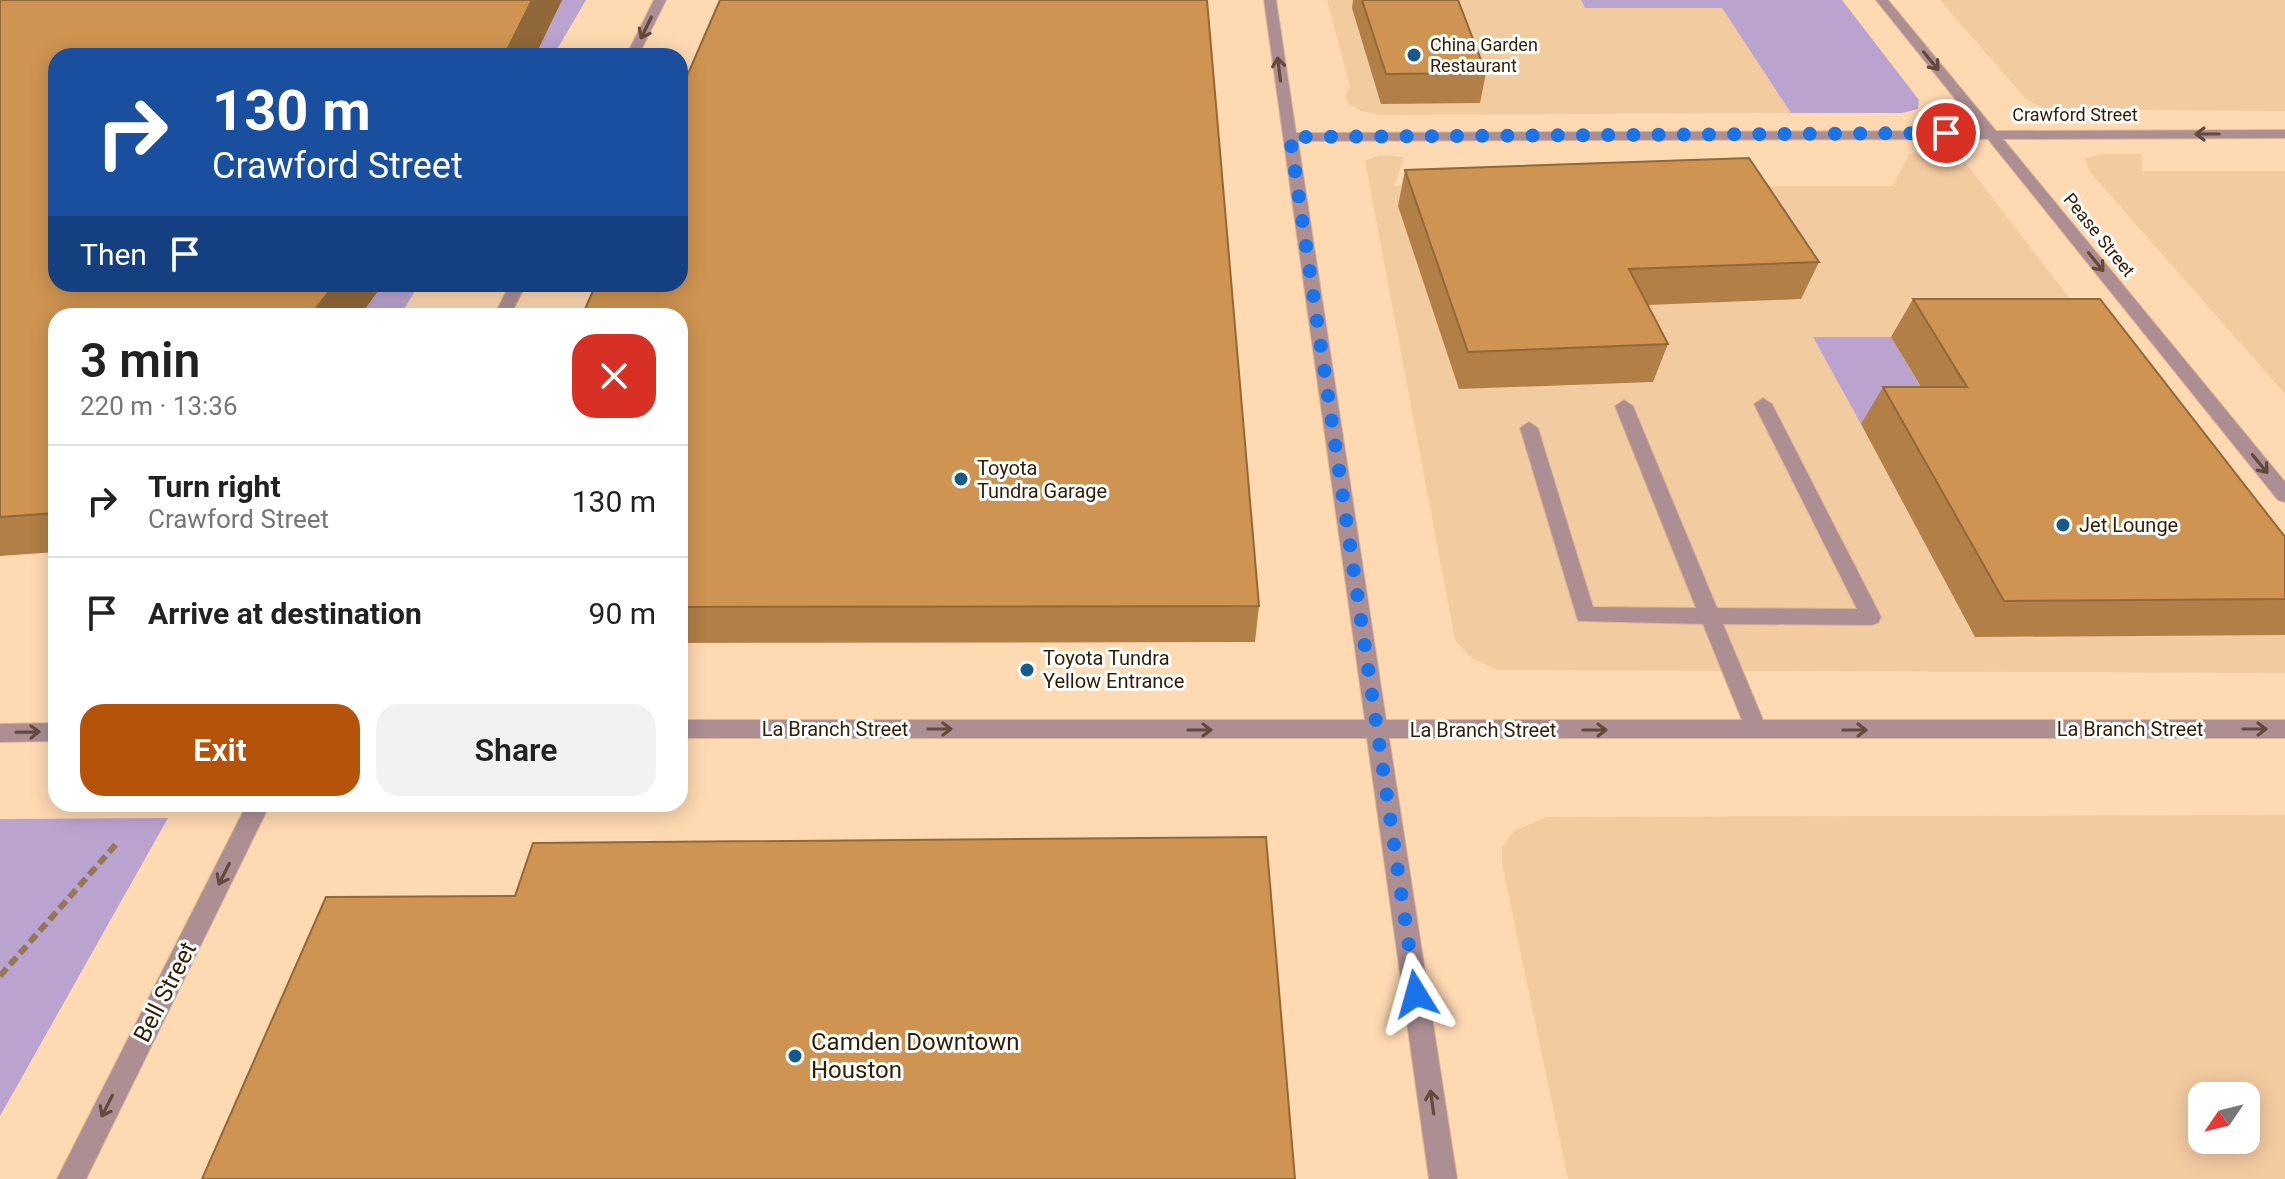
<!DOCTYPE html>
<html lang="en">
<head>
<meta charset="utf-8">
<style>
  body { margin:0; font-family:Roboto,sans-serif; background:#f2f2f2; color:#222; height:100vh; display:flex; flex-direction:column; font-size:30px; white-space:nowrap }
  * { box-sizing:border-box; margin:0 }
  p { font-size:26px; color:#767676 }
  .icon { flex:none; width:44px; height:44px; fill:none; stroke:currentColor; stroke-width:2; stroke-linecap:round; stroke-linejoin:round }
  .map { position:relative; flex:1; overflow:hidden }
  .drawer { position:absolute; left:48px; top:308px; width:640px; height:504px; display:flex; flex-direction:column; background:#fff; border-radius:24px; box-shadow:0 4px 20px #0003 }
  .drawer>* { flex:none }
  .banner { position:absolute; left:48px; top:48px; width:640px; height:244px; border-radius:24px; box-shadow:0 4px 20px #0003; background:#1a4fa0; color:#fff; overflow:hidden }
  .needle { width:52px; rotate:235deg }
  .tools { position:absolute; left:2188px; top:1082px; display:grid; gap:16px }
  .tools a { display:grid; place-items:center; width:72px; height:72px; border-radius:16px; background:#fff; box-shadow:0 4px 20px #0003; font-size:40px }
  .pin { position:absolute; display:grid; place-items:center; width:68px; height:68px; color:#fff; margin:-34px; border:4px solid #fff; border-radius:50%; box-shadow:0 2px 8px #0007 }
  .me { position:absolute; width:88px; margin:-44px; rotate:352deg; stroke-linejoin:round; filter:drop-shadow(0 0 6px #0008) }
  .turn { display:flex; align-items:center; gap:28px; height:168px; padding:0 32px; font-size:36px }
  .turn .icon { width:104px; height:104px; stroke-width:2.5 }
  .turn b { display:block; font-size:56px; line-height:68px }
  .then { display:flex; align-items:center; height:76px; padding:0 32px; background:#0003; gap:16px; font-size:30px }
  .round { display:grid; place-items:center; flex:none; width:84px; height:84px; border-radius:24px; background:#f2f2f2 }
  .summary { display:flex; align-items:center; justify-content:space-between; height:136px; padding:0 32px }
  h1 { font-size:48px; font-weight:600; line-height:60px }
  .cta { display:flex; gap:16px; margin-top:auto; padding:16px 32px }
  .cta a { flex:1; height:92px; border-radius:24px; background:#b45309; color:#fff; font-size:32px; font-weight:600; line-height:92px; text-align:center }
  .cta a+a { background:#f2f2f2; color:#222 }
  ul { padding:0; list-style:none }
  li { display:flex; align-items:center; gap:24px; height:112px; padding:0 32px; border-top:2px solid #e0e0e0 }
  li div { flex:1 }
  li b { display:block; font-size:30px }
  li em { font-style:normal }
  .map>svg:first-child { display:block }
  .built { fill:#f3cba1; fill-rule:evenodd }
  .green { fill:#baa3cf }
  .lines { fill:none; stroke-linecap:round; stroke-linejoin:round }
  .minor-casing { stroke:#dab792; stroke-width:2 }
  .path { stroke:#957756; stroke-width:6; stroke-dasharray:10 5; stroke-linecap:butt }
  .minor { fill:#ac8e93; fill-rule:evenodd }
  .wall { fill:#b27f46 }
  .shaded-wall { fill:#916839 }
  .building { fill:#cf9451; stroke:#916839; stroke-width:2 }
  .oneway { stroke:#644a3b }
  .route { stroke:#1a73e8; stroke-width:14; stroke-dasharray:0 25.2 }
  .poi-dot { fill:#16598e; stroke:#fff; stroke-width:3 }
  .labels { text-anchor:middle; stroke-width:6; stroke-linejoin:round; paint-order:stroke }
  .far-poi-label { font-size:18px; fill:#341d01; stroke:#fff; text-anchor:start }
  .far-street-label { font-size:18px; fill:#341d01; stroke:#fff }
  .poi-label { font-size:20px; fill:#341d01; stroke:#fff; text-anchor:start }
  .street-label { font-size:20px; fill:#341d01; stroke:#fff }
  .near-street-label { font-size:24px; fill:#341d01; stroke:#fff }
  .near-poi-label { font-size:24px; fill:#341d01; stroke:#fff; text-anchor:start }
</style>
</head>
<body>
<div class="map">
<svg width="2285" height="1179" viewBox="0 0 2285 1179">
  <rect width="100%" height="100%" fill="#fed9b2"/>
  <g class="built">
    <polygon points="1327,0 1581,0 1585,8 1722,8 1791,113 1380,115 1361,111 1349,104 1345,95 1350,87"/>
    <polygon points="1940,0 2285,0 2285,111 2044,109 2025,98"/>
    <polygon points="1920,153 1961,159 1969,167 2285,580 2285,673 1497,670 1470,657 1455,640 1365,161 1379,155 1404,157 1394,186 1893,186 1909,154"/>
    <polygon points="2102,154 2142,154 2142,171 2285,171 2285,394 2090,172 2085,158"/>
    <path d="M 2285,815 L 2285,1179 L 1568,1179 L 1502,864 L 1502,847 L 1514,831 L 1547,817 ZM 2202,1096 L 2246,1096 L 2246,1140 L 2202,1140 Z"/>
  </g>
  <g class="green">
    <polygon points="562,0 586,0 553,56 535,56"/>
    <polygon points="1581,0 1842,0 1919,100 1918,109 1902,113 1791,113 1722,8 1585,8"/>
    <polygon points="383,284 419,284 400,316 360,316"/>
    <polygon points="1813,337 1891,337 1943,425 1861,424"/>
    <polygon points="168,818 0,1116 0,1117 0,819"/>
  </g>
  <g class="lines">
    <defs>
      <g id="minor">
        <polygon points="654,0 666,0 638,56 626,56"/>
        <polygon points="1264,0 1276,0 1296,133 1981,131 1876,0 1888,0 1996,131 2285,130 2285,138 2003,139 2285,482 2285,502 2278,500 1988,139 1298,141 1386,720 1742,720 1703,624 1578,621 1520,428 1529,422 1538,428 1593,607 1696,608 1615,406 1624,400 1633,406 1717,608 1857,609 1754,404 1763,398 1772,404 1881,617 1878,623 1871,625 1723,624 1763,720 2285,720 2285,738 1389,738 1457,1179 1429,1179 1367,738 680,738 680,720 1365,720"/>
        <polygon points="510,284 526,284 510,316 494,316"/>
        <polygon points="56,723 56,741 0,742 0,724"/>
        <polygon points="247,804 270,804 86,1179 57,1179"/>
      </g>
    </defs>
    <use href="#minor" class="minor-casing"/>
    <polyline class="path" points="0,976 118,842"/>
    <use href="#minor" class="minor"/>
  </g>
  <g class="wall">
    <polygon points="0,0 562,0 535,56 56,56 383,284 360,316 56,316 56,552 0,556"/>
    <polygon points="1353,0 1458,0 1486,73 1480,103 1381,104 1352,8"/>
    <polygon points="1405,170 1819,262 1801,299 1647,305 1668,344 1653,382 1459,389 1398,206"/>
    <polygon points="1913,299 2285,537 2285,635 1975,637 1861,424 1883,387 1921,387 1891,337"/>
    <polygon points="680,316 1259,606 1255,642 680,643"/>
  </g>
  <g class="shaded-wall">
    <polygon points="532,0 562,0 535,56 504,56"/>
    <polygon points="335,284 383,284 360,316 290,316"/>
  </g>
  <g class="building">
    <polygon points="0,0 532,0 504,56 56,56 56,284 335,284 313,312 290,316 56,316 56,513 0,517"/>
    <polygon points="720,0 1207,0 1259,606 680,607 680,316 582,316 596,284 680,284 680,92"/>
    <polygon points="1362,0 1458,0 1486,73 1386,74"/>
    <polygon points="1749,158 1819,262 1629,269 1668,344 1468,352 1405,170"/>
    <polygon points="1913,299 2100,299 2285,537 2285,599 2004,601 1883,387 1967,387"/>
    <polygon points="1266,837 1295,1179 202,1179 326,897 515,896 533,843"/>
  </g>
  <defs><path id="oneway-shaft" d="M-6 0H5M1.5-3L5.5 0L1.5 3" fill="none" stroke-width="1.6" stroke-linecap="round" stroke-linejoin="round" transform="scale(2)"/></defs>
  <g class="oneway">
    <use href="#oneway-shaft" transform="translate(646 28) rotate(116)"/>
    <use href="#oneway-shaft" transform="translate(1931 61) rotate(51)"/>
    <use href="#oneway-shaft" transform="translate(1279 69) rotate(-97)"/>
    <use href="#oneway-shaft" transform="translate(2207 134) rotate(-180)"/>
    <use href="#oneway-shaft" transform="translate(2096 262) rotate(51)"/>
    <use href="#oneway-shaft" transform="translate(2260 464) rotate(51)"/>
    <use href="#oneway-shaft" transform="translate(940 729)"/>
    <use href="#oneway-shaft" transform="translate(2255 729)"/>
    <use href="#oneway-shaft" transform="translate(1200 730)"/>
    <use href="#oneway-shaft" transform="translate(1595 730)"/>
    <use href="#oneway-shaft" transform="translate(1855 730)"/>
    <use href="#oneway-shaft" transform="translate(28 732) rotate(-1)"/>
    <use href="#oneway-shaft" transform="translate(224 874) rotate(117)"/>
    <use href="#oneway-shaft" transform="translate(1432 1102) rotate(-98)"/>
    <use href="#oneway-shaft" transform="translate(107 1106) rotate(117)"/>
  </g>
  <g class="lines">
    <polyline class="route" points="1416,994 1290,137 1946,133"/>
  </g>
  <g class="poi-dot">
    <circle cx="1414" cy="55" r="8"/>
    <circle cx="961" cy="479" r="8"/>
    <circle cx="2063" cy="525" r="8"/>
    <circle cx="1027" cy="670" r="8"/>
    <circle cx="795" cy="1056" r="8"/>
  </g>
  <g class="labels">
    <g class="far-poi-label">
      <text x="1430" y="51">China Garden<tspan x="1430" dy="21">Restaurant</tspan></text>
    </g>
    <g class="far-street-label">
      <text x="2075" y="121">Crawford Street</text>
      <text transform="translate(2099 235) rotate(51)" y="6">Pease Street</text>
    </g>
    <g class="poi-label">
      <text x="977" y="475">Toyota<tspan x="977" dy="23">Tundra Garage</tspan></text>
      <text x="2079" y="532">Jet Lounge</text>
      <text x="1043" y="665">Toyota Tundra<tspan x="1043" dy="23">Yellow Entrance</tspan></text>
    </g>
    <g class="street-label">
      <text x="835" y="736">La Branch Street</text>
      <text x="2130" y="736">La Branch Street</text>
      <text x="1483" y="737">La Branch Street</text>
    </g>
    <g class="near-street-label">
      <text transform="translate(165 992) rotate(-63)" y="8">Bell Street</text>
    </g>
    <g class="near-poi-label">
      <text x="811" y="1050">Camden Downtown<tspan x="811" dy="28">Houston</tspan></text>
    </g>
  </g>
</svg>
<div class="tools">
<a><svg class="needle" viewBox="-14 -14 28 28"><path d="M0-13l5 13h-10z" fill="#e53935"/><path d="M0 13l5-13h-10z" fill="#767676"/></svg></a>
</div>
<div class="pin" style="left:1946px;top:133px;background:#d93025"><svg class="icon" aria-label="arrive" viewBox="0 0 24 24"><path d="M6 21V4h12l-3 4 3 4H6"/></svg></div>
<svg class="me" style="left:1416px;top:994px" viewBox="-20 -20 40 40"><path d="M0-17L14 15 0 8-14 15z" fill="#1a73e8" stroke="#fff" stroke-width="4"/></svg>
<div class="banner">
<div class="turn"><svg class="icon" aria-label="right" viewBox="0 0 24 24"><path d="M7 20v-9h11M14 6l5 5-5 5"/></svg><div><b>130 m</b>Crawford Street</div></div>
<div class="then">Then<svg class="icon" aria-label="arrive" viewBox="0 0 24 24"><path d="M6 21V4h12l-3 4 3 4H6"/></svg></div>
</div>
<section class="drawer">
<div class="summary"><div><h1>3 min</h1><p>220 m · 13:36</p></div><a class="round" style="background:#d93025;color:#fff"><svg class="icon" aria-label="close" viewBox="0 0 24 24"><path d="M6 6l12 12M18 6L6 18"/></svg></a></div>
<ul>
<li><svg class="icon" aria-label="right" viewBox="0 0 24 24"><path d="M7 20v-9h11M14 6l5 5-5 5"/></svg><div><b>Turn right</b><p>Crawford Street</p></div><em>130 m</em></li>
<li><svg class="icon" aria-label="arrive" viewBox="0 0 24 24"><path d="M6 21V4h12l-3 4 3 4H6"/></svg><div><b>Arrive at destination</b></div><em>90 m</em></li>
</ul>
<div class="cta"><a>Exit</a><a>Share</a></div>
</section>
</div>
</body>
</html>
